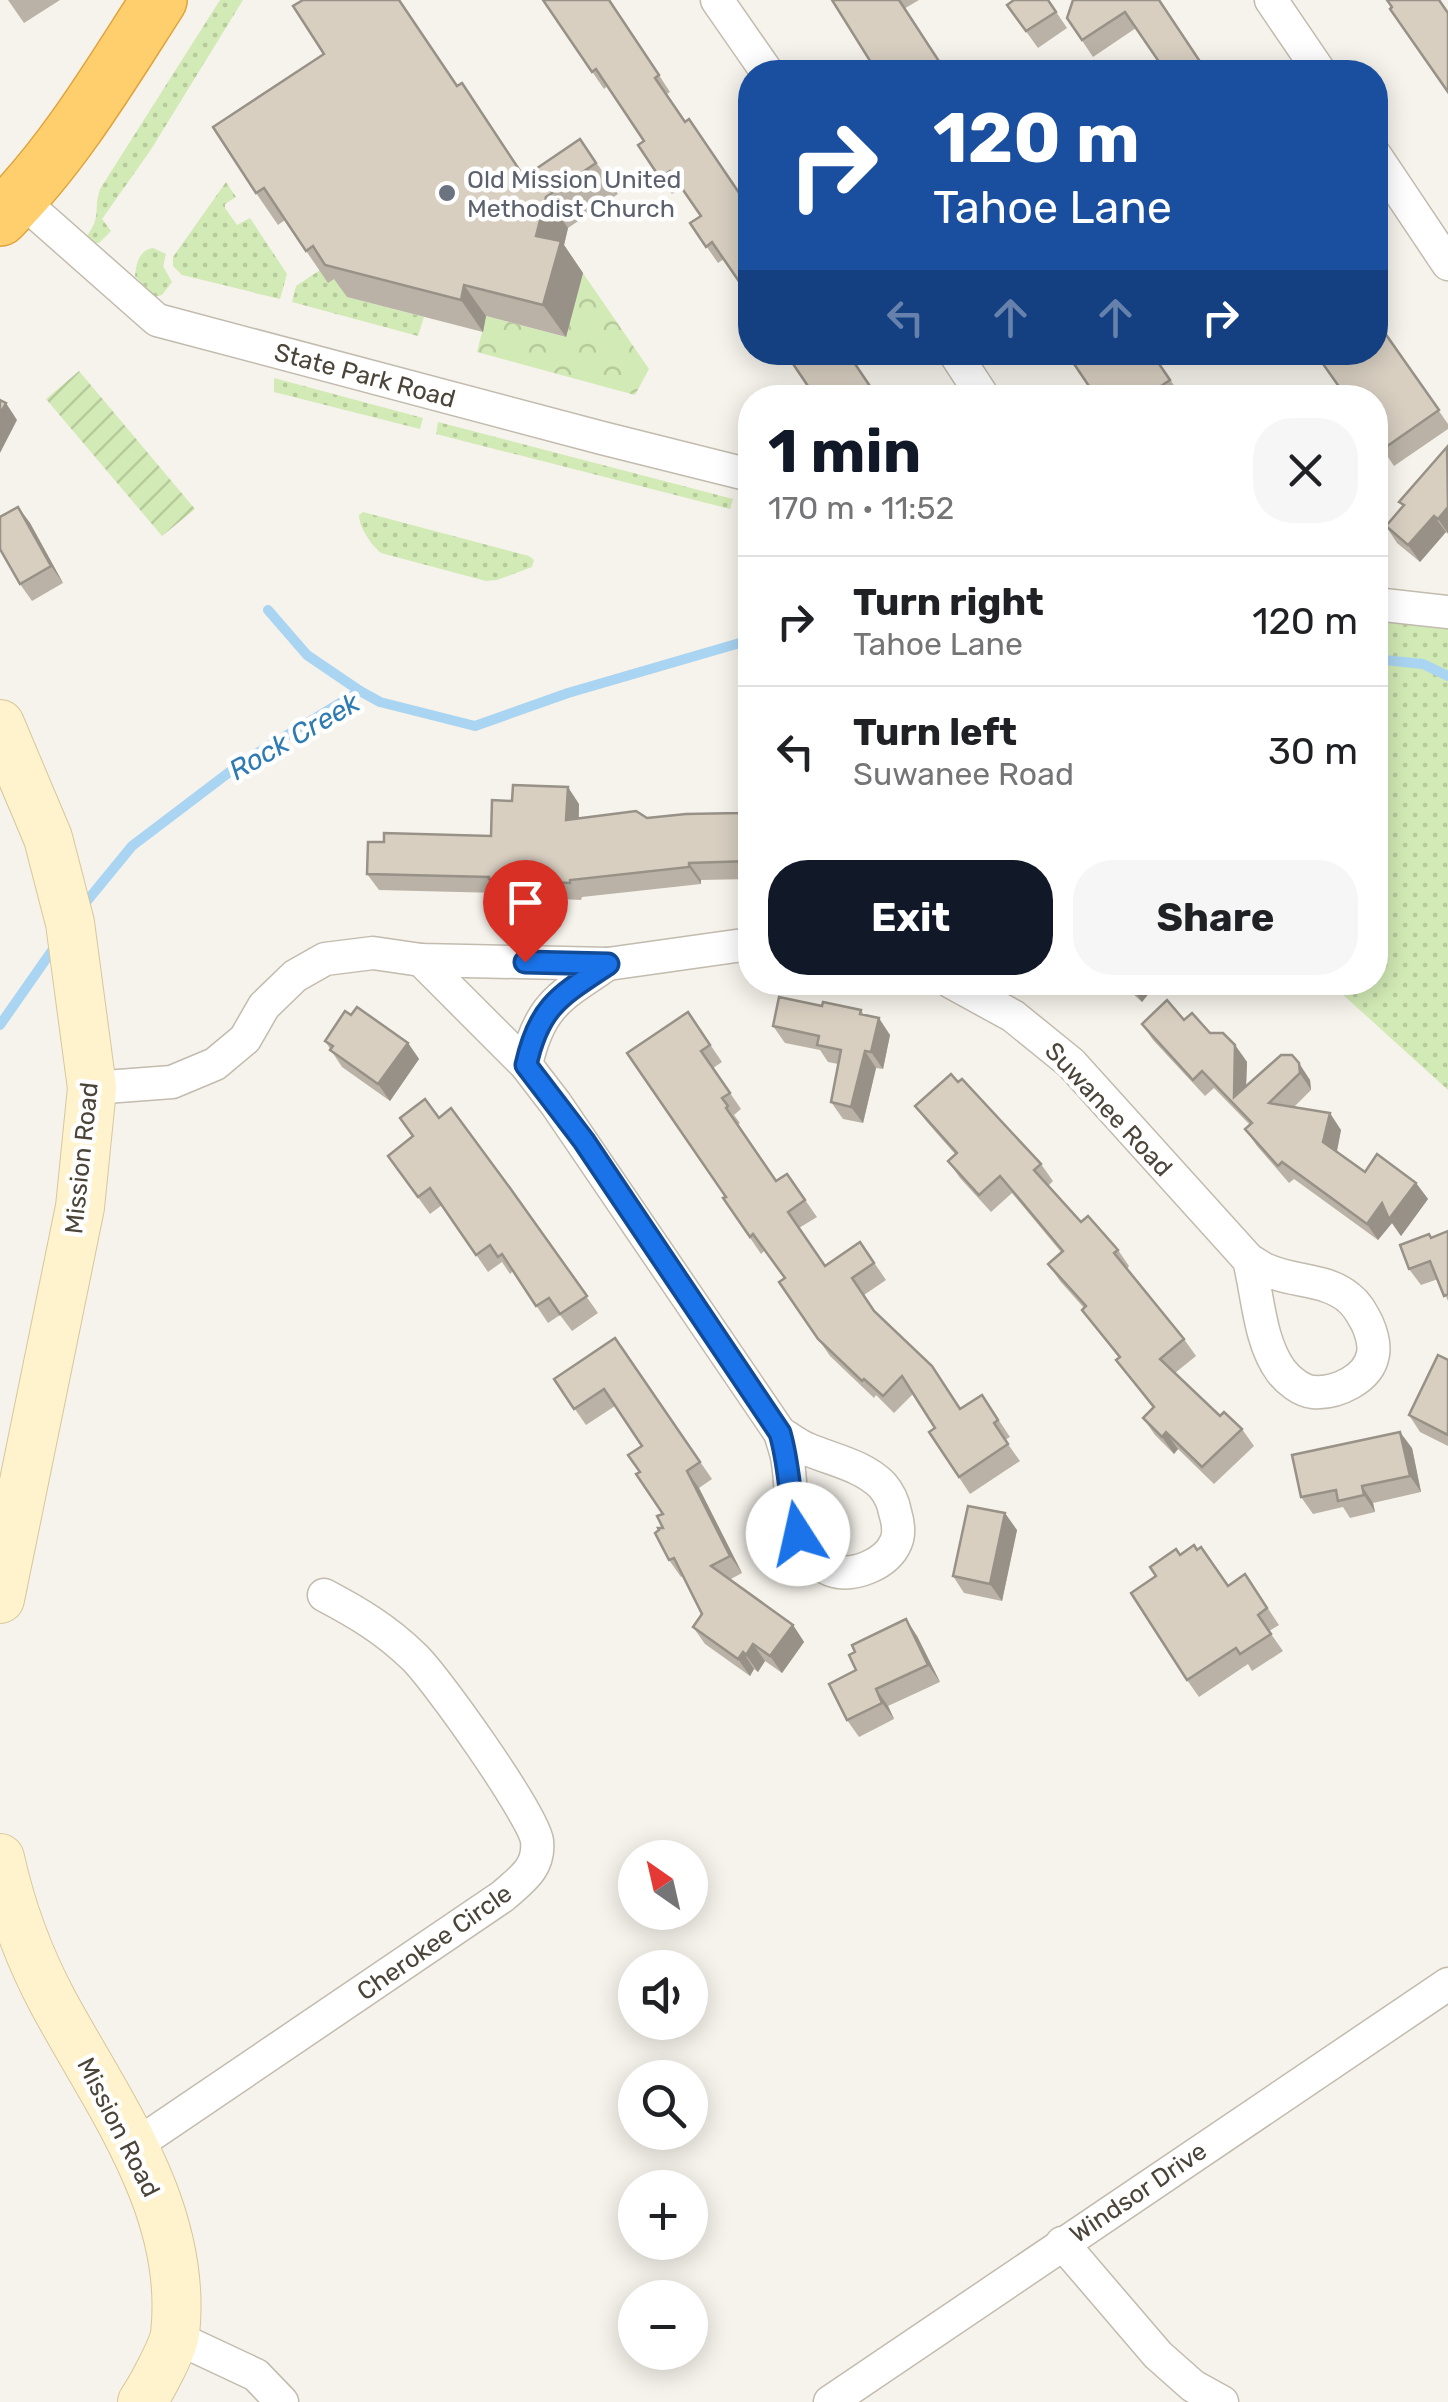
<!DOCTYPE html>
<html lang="en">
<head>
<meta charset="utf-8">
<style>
  body { margin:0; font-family:Rubik,sans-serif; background:#f6f6f6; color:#202124; height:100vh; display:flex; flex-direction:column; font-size:38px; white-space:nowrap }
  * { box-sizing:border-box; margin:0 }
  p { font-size:32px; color:#757577 }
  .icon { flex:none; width:55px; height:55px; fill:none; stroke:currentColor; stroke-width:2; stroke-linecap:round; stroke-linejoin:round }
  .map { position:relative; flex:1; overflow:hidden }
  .side { position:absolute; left:738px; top:385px; width:650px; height:610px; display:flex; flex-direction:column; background:#fff; border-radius:40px; box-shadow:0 5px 25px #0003 }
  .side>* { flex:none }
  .banner { position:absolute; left:738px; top:60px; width:650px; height:305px; border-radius:40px; box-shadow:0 5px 25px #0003; background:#1a4fa0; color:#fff; overflow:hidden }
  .needle { width:65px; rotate:326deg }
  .tools { position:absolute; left:618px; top:1840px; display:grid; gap:20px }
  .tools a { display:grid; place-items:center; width:90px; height:90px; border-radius:50%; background:#fff; box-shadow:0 5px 25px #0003; font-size:50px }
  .pin { position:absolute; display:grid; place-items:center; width:85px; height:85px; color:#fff; margin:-102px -42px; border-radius:50% 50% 50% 0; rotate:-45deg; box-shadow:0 0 10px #0007 }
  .pin .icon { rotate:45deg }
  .me { position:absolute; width:110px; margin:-55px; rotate:350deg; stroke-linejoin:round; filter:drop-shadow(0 0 8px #0008) }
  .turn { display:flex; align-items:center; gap:35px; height:210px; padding:0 30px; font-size:45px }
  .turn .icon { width:130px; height:130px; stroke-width:2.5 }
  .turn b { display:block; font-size:70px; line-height:85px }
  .lanes { display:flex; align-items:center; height:95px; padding:0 30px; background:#0003; justify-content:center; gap:50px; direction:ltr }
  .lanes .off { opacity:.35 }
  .round { display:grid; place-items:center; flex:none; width:105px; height:105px; border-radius:40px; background:#f6f6f6 }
  .headline { display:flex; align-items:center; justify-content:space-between; height:170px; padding:0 30px }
  h1 { font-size:60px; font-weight:700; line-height:75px; color:#111827 }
  .button { display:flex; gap:20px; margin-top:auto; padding:20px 30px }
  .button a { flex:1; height:115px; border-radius:40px; background:#111827; color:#fff; font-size:40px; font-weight:700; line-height:115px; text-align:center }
  .button a+a { background:#f6f6f6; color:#202124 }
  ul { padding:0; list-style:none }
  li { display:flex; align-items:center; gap:30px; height:130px; padding:0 30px; border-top:2px solid #e0e0e0 }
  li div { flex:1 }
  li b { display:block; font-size:38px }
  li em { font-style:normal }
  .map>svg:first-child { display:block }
  .grass { fill:url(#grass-dots) }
  .forest { fill:url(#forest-crowns) }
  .garden { fill:url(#garden-furrows) }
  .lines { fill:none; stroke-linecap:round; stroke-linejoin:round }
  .stream { stroke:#a9d4f2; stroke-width:10 }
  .street-casing { stroke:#c2bbae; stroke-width:35 }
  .secondary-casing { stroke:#d6c79b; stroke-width:50 }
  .highway-casing { stroke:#e0a43c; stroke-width:58 }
  .street { stroke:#fff; stroke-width:32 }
  .secondary { stroke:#fff3cd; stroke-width:48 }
  .highway { stroke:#ffcf6e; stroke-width:55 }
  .wall { fill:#bab2a6 }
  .shaded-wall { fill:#979187 }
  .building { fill:#d8cfc1; stroke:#979187; stroke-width:2.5 }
  .route-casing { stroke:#114b97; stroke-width:25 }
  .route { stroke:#1a73e8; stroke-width:18 }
  .worship-dot { fill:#6b7280; stroke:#fff; stroke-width:4 }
  .labels { text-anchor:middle; stroke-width:9; stroke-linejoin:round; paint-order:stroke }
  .worship-label { font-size:25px; fill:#5b616d; stroke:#fff; text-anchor:start }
  .street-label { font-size:25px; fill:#4b4439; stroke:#fff }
  .water-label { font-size:28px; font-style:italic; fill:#2e7ab2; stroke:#fff }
</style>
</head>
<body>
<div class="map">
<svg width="1448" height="2402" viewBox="0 0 1448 2402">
  <defs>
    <pattern id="grass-dots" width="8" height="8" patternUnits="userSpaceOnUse" patternTransform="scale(2.5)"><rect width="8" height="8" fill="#d2eab5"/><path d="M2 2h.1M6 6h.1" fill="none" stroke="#b6ca9c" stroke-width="1.8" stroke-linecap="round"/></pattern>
    <pattern id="forest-crowns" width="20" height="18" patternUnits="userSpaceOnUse" patternTransform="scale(2.5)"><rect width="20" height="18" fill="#d2eab5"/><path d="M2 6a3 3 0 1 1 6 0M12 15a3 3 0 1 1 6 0" fill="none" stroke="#b6ca9c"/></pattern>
    <pattern id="garden-furrows" width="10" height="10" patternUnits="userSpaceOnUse" patternTransform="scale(2.5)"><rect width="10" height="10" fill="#d2eab5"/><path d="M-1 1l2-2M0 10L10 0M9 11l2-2" fill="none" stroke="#b6ca9c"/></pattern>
  </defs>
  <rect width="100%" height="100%" fill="#f6f3ec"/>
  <g class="grass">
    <path d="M 220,0 L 243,0 L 150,151 L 102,219 L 111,231 L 99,243 L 94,243 L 87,236 C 102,215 93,211 100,189 Z"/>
    <polygon points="226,182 236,197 225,204 225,208 237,225 250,218 287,274 280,299 182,275 173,266 173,257"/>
    <path d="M 153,248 L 166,254 L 163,266 L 172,282 L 162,295 L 155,297 L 135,276 C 136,264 139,250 153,248 Z"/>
    <polygon points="320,270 335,278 347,297 424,317 418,336 292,302 296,286"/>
    <polygon points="274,378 423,418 420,429 274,392"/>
    <polygon points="438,422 733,499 730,509 436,434"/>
    <path d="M 363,512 L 529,556 L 534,560 L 532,567 L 497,580 L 486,581 L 381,553 C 371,545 359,527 359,515 Z"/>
    <polygon points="1375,619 1448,626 1448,1090 1330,983 1375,982"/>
  </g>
  <polygon class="forest" points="583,273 649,369 635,395 477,352 486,316 565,337"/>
  <polygon class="garden" points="79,371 195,509 162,536 46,399"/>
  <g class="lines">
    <g class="stream">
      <polyline points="268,610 307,655 360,691"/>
      <polyline points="1375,659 1423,664 1448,676"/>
      <polyline points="82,907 132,846 244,761 360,691 380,702 475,726 568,693 750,640"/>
      <polyline points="0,1025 58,942"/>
    </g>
    <defs>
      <g id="street">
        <polyline points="717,0 767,72"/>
        <polyline points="1271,0 1320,72"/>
        <polyline points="1375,155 1448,264"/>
        <polyline points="20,199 157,320 602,438 750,475"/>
        <polyline points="954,352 984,398"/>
        <polyline points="1375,604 1448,612"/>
        <path d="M 421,960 L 526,1065 L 556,1104 L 780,1433 C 789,1438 797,1445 807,1449 C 832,1460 862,1465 882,1485 C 889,1493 893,1501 895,1512 C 898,1522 900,1533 896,1542 C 887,1564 853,1578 831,1570 C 817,1565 806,1551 800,1538 C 789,1514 792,1488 788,1463 C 787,1453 783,1443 780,1433"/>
        <path d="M 951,982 L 1013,1016 L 1071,1063 L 1249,1260 C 1255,1263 1262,1269 1269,1271 C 1295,1282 1327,1279 1349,1298 C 1358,1305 1362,1314 1367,1323 C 1371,1332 1375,1343 1373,1354 C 1369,1379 1336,1394 1313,1392 C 1301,1391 1288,1380 1281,1371 C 1259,1341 1258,1295 1249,1260"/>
        <path d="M 526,1065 C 539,1006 560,996 608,964"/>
        <polyline points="92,1088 172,1082 215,1064 245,1039 264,1006 295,976 325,959 373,953 421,960 608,964 750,944"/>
        <path d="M 133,2147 L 503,1896 C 521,1880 540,1868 537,1841 C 534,1816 435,1676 413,1656 C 385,1629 358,1613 324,1595"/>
        <polyline points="1062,2243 1158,2355 1193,2386 1222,2402"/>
        <polyline points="175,2337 256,2375 282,2402"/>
        <polyline points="830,2402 1448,1984"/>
      </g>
      <g id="secondary">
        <polyline points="0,724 48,838 70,923 92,1088 80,1207 0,1599"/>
        <path d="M 0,1858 C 11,1908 29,1957 53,2002 C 108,2104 189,2210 175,2334 C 173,2348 151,2389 142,2402"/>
      </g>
      <path id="highway" d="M 0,218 C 64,154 110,76 159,0"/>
    </defs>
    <use href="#street" class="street-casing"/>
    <use href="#secondary" class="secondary-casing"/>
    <use href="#highway" class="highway-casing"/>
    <use href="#street" class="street"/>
    <use href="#secondary" class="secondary"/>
    <use href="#highway" class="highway"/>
  </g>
  <g class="wall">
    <polygon points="8,0 60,0 24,23"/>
    <polygon points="400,0 457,86 462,83 525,177 580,139 618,194 568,228 564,245 583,273 566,337 486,316 483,332 347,297 334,279 328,283 285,220 278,225 256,193 324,54"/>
    <polygon points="543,0 610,0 670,92 667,94 747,293 724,259 718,263 690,223 701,216 681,188 672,194 638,145 644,141 607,86 604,89"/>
    <polygon points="832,0 919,0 856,37"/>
    <polygon points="1048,0 1067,28 1038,48 1007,5"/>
    <polygon points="1160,0 1136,28 1093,57 1067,18"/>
    <polygon points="1375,319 1448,424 1448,429 1394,466 1375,438"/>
    <polygon points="1151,352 1182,397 1097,398"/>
    <polygon points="1448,448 1448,534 1446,532 1420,562 1397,543 1386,526 1403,506 1399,502"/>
    <polygon points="18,507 30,523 63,583 32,601 20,584"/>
    <polygon points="750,797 750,879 701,880 701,884 582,897 581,900 500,896 499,893 379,890 367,874 384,842 491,836 512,801 579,804 579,818 647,818 740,813"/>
    <polygon points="1094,982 1119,982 1109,995"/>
    <polygon points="1119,982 1158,982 1142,1002"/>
    <polygon points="822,1006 861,1010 864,1015 890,1035 883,1069 876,1068 863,1123 843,1119 831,1102 838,1064 828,1062 820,1050 785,1043 773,1026"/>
    <polygon points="688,1012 722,1062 713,1068 741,1109 734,1115 740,1123 738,1124 776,1181 787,1174 817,1217 799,1228 825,1266 860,1242 886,1280 864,1295 875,1312 961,1409 982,1395 1010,1437 1005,1440 1020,1461 970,1494 929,1432 935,1428 914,1393 894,1413 876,1395 874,1398 830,1356 779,1282 785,1278 765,1250 761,1254 723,1198 726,1197"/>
    <polygon points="351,1015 408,1043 419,1059 390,1101 342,1067 325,1041"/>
    <polygon points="1184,1020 1235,1045 1247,1062 1246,1086 1281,1055 1310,1080 1311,1090 1294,1107 1341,1130 1337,1152 1365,1172 1416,1183 1428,1199 1401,1236 1392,1223 1378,1240 1294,1179 1289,1183 1257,1146 1245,1129 1250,1125 1214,1088 1205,1096 1153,1040 1142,1024"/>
    <polygon points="915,1106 1041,1164 1053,1181 1048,1186 1081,1222 1118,1250 1129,1266 1127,1269 1184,1339 1196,1356 1175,1373 1220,1416 1242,1429 1254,1446 1214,1484 1178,1449 1174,1454 1155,1435 1143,1418 1153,1408 1116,1360 1119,1358 1082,1310 1084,1308 1060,1281 1048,1264 1061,1252 1012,1193 991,1212 960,1178 948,1161 955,1154 927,1122"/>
    <polygon points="439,1118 510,1188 598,1313 572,1331 560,1315 548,1323 513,1271 510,1274 502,1262 488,1272 442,1205 430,1214 388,1156"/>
    <polygon points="1448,1231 1448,1301 1438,1279 1421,1285 1409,1269 1432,1238"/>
    <polygon points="615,1338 712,1479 699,1488 742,1573 729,1580 793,1625 804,1642 782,1673 765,1661 758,1672 754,1669 750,1676 705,1644 693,1627 702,1614 683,1576 681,1577 669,1560 663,1528 663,1514 640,1472 642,1446 615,1406 586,1425 554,1379"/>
    <polygon points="1448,1360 1448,1446 1420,1432 1409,1415"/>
    <polygon points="1412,1448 1421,1492 1373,1503 1375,1512 1350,1518 1343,1507 1313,1514 1301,1497"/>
    <polygon points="1017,1530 1002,1601 964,1593 953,1576"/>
    <polygon points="1180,1555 1228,1585 1245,1574 1279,1625 1269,1631 1283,1651 1252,1671 1248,1664 1199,1697 1187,1680 1156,1576"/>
    <polygon points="917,1636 940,1682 888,1706 894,1719 859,1737 847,1720"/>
  </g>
  <g class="shaded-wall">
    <polygon points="462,83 544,205 546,197 568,228 564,245 583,273 566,337 543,305"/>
    <polygon points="464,285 486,316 483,332 461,300"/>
    <polygon points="6,403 17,420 0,453 0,414"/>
    <polygon points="18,507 30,523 63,583 51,566"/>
    <polygon points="1448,507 1448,533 1438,519"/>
    <polygon points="1434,516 1446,532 1420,562 1408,545"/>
    <polygon points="568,787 579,804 578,836 566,820"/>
    <polygon points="689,863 701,880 701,884 689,867"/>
    <polygon points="1100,982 1119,982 1109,995"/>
    <polygon points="1132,982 1158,982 1142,1002 1130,985"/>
    <polygon points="879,1018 890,1035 883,1069 871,1052"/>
    <polygon points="408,1043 419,1059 390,1101 378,1084"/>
    <polygon points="1235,1045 1247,1062 1245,1114 1234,1097"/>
    <polygon points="865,1051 876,1068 863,1123 851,1107"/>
    <polygon points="1299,1063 1310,1080 1311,1090 1300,1073"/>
    <polygon points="1330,1113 1341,1130 1335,1159 1323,1142"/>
    <polygon points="1416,1183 1428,1199 1401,1236 1392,1223 1378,1240 1367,1224 1382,1203"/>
    <polygon points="1166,1432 1178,1449 1174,1454 1162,1437"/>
    <polygon points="1400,1432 1412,1448 1421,1492 1410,1476"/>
    <polygon points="687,1471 699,1488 742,1573 730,1556"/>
    <polygon points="1362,1486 1373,1503 1375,1512 1364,1495"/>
    <polygon points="1005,1513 1017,1530 1002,1601 990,1584"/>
    <polygon points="906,1619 917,1636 940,1682 928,1665"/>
    <polygon points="793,1625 804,1642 782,1673 770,1656"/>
    <polygon points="753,1644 765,1661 758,1672 746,1655"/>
    <polygon points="743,1652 754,1669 750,1676 738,1659"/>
    <polygon points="876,1689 888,1706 894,1719 882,1703"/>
  </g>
  <g class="building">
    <polygon points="303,0 399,0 457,86 462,83 524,177 580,139 596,163 546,197 536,236 561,241 543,305 464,285 461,300 325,265 313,246 306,251 264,188 256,193 213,127 324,54 293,6"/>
    <polygon points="543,0 609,0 659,75 655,78 685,122 689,119 750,209 750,302 745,294 747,293 712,242 706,247 690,223 701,216 670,171 660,178 638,145 644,141 596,69 592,72"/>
    <polygon points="832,0 899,0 946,72 877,72"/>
    <polygon points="1014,0 1048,0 1056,12 1026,31 1007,5"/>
    <polygon points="1073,0 1159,0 1207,72 1166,72 1125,12 1082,40 1067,18"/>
    <polygon points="1387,0 1439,0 1448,13 1448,92 1390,9 1392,7"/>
    <polygon points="1375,319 1439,410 1383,449 1375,438 1375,398 1347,398 1316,354 1375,352"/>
    <polygon points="785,352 847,352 878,398 816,398"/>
    <polygon points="1066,352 1151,352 1170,380 1152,392 1156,398 1097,398"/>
    <polygon points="0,400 6,403 0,414"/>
    <polygon points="1447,447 1448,507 1438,519 1434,516 1408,545 1386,526 1404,505 1399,502"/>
    <polygon points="18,507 51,566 20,584 0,549 0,517"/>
    <polygon points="513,785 568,787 566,820 636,811 647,818 686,814 740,813 740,797 750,797 750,861 689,863 689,867 570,880 570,883 489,879 489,877 367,874 368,842 384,842 384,833 491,836 492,800 512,801"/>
    <polygon points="779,997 822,1006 823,1002 861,1010 860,1014 879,1018 871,1052 865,1051 851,1107 831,1102 841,1050 817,1045 819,1036 773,1026"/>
    <polygon points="1167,1000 1184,1020 1192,1013 1210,1033 1223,1033 1235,1045 1234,1097 1281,1055 1292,1055 1299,1063 1300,1073 1269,1103 1330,1113 1323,1142 1365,1172 1377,1154 1416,1183 1389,1219 1382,1203 1367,1224 1282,1162 1278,1166 1245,1129 1252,1123 1202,1071 1193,1080 1142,1024"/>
    <polygon points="357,1007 408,1043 378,1084 330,1050 333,1046 325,1041 345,1011 351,1015"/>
    <polygon points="688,1012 710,1045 701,1051 730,1093 722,1098 728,1106 726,1108 776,1181 787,1174 805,1200 788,1212 825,1266 860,1242 874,1263 852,1278 874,1311 932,1366 960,1409 982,1395 998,1420 994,1423 1008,1444 959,1477 929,1432 935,1428 902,1376 883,1396 864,1379 862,1381 818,1339 779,1282 785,1278 753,1234 750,1237 723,1198 726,1197 627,1053"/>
    <polygon points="951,1074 958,1082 962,1079 1041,1164 1034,1170 1081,1222 1088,1216 1118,1250 1114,1253 1184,1339 1160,1359 1220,1416 1224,1412 1242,1429 1202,1467 1166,1432 1162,1437 1143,1418 1154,1407 1116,1360 1120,1357 1082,1310 1086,1306 1048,1264 1063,1251 1000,1176 979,1195 948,1161 957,1153 915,1106"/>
    <polygon points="425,1099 439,1118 451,1108 510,1188 587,1296 560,1314 549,1298 536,1306 502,1254 498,1257 490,1245 476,1255 430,1188 418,1197 388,1156 413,1136 400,1118"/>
    <polygon points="1448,1231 1448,1294 1444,1296 1430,1261 1409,1269 1400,1245 1429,1234 1431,1238"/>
    <polygon points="615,1338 700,1462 687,1471 730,1556 711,1566 793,1625 770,1656 753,1644 746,1655 743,1652 738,1659 693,1627 702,1614 674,1558 669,1560 655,1533 659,1530 658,1528 663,1528 657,1516 663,1514 636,1474 640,1472 628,1455 642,1446 604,1389 574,1409 554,1379"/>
    <polygon points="1438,1355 1448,1360 1448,1435 1409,1415"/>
    <polygon points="1400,1432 1410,1476 1362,1486 1364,1495 1338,1501 1336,1490 1301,1497 1292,1455"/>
    <polygon points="968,1506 1005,1513 990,1584 953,1576"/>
    <polygon points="1194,1545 1197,1550 1201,1547 1228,1586 1245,1574 1267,1608 1258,1615 1271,1634 1240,1654 1236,1648 1187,1680 1131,1593 1156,1576 1150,1567 1176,1549 1180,1555"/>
    <polygon points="906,1619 928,1665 876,1689 882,1703 847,1720 829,1684 856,1670 849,1655 855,1652 852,1645"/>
  </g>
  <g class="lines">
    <defs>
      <path id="route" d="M 525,962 L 608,964 C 560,996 539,1006 526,1065 L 584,1141 L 780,1433 C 790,1467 789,1501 798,1534"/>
    </defs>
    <use href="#route" class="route-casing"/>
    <use href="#route" class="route"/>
  </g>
  <circle class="worship-dot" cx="447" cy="193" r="10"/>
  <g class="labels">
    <g class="worship-label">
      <text x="467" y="188">Old Mission United<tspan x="467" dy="29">Methodist Church</tspan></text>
    </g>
    <g class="street-label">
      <text transform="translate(365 375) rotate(15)" y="9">State Park Road</text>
      <text transform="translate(1109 1109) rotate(47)" y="9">Suwanee Road</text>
      <text transform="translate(81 1158) rotate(-84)" y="9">Mission Road</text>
      <text transform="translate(434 1942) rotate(-35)" y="9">Cherokee Circle</text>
      <text transform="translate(119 2127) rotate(63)" y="9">Mission Road</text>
      <text transform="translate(1138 2192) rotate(-34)" y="9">Windsor Drive</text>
    </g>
    <g class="water-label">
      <text transform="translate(294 736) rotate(-30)" y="10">Rock Creek</text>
    </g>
  </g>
</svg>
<div class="tools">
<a><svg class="needle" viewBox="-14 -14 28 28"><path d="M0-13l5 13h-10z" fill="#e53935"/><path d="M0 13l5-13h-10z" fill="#757577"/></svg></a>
<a><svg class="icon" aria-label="sound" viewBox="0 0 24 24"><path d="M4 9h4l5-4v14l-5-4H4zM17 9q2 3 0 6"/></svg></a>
<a><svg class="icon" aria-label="search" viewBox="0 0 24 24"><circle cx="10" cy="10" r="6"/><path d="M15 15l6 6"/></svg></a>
<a>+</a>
<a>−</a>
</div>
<div class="pin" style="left:525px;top:962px;background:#d93025"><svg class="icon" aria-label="arrive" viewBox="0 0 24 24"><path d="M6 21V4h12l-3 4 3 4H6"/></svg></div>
<svg class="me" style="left:798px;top:1534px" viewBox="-20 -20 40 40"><circle r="19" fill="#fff"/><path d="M0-13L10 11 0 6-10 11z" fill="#1a73e8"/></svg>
<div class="banner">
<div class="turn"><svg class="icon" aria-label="right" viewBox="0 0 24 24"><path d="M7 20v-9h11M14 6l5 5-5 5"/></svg><div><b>120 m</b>Tahoe Lane</div></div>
<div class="lanes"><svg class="icon off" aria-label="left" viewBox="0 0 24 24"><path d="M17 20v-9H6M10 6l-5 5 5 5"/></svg><svg class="icon off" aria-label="ahead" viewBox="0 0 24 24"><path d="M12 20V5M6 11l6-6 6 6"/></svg><svg class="icon off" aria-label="ahead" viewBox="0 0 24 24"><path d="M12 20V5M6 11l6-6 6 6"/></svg><svg class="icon" aria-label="right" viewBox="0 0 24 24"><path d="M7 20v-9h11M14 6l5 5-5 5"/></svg></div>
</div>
<section class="side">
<div class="headline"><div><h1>1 min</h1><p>170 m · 11:52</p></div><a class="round"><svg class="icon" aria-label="close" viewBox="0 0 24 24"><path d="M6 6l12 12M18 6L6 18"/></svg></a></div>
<ul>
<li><svg class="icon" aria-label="right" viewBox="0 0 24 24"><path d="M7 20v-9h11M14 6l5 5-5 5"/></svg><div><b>Turn right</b><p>Tahoe Lane</p></div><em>120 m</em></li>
<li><svg class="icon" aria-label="left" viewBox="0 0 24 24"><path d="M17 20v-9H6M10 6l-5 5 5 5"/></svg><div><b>Turn left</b><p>Suwanee Road</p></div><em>30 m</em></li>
</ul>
<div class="button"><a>Exit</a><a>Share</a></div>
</section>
</div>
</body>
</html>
